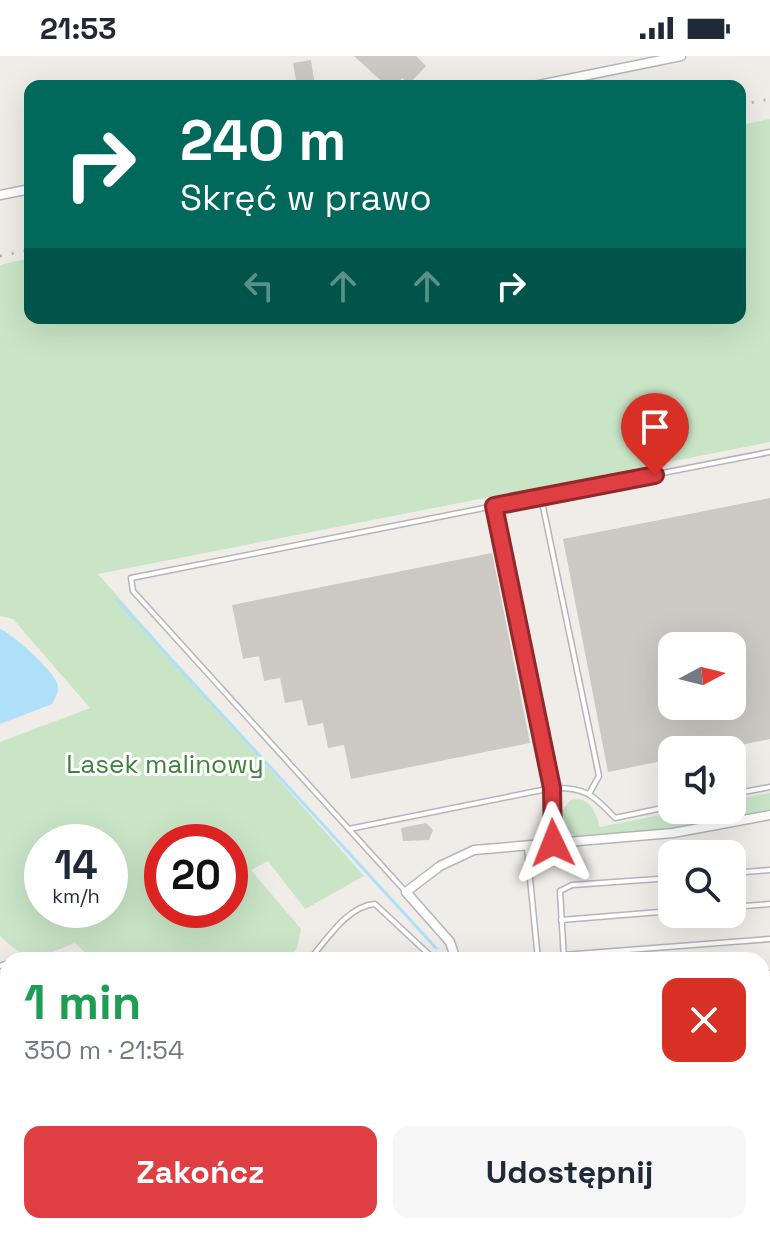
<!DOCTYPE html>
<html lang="pl">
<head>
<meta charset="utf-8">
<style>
  body { margin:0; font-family:"Space Grotesk",sans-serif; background:#f6f6f7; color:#1f2937; height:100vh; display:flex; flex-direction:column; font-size:30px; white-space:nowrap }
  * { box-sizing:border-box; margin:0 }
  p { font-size:26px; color:#747a83 }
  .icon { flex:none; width:44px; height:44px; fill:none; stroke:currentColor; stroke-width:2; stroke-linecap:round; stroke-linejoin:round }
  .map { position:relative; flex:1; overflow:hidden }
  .sheet { position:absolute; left:0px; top:896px; width:770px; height:282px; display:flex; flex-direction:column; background:#fff; border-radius:24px 24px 0 0; box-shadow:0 8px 32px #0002 }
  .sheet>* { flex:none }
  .banner { position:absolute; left:24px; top:24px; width:722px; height:244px; border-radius:16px; box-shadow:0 8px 32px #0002; background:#00695c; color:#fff; overflow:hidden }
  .needle { width:52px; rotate:83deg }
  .fabs { position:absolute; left:658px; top:576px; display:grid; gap:16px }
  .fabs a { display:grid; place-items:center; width:88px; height:88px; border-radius:16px; background:#fff; box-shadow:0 8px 32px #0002; font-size:40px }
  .speed { position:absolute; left:24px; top:768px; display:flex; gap:16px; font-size:40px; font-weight:700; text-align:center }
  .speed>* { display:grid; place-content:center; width:104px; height:104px; border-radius:50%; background:#fff; box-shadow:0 8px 32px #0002; line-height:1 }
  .speed small { font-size:20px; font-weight:400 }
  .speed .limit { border:12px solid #d22; background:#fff; color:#111 }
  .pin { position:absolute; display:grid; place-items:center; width:68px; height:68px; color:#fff; margin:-82px -34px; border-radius:50% 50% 50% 0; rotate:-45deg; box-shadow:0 0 8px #0007 }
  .pin .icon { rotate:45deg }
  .me { position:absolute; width:88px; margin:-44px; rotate:358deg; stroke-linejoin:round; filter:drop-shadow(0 0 6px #0008) }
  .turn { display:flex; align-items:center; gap:28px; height:168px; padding:0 24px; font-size:36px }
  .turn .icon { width:104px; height:104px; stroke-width:2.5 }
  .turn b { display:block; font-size:56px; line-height:68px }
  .lanes { display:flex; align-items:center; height:76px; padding:0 24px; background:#0003; justify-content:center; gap:40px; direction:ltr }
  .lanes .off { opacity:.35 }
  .round { display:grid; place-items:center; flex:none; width:84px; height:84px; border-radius:16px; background:#f6f6f7 }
  .overview { display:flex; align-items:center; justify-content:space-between; height:136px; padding:0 24px }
  h1 { font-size:48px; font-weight:800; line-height:60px; color:#1e9e55 }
  .primary-button { display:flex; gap:16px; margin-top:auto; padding:16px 24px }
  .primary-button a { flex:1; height:92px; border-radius:16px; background:#df3e42; color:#fff; font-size:32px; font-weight:800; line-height:92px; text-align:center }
  .primary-button a+a { background:#f6f6f7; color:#1f2937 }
  .status { display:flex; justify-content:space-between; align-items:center; height:56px; padding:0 40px; background:#fff; direction:ltr }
  .status svg { height:22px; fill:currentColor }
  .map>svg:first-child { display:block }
  .green { fill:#c9e5c6; fill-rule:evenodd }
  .water { fill:#aee0fa }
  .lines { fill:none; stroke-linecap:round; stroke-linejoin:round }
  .stream { stroke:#aee0fa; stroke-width:3 }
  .building { fill:#ccc8c4; fill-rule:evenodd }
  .service-casing { stroke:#b3b5b9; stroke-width:7 }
  .pedestrian-casing { stroke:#b3b5b9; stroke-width:9 }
  .minor-casing { stroke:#b3b5b9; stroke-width:11 }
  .primary-casing { stroke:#e9b867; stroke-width:15 }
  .service { stroke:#fff; stroke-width:4 }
  .pedestrian { stroke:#fff; stroke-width:6 }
  .minor { stroke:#fff; stroke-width:8 }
  .primary { stroke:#fae7b2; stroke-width:12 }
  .rail { stroke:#b5b6b7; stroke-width:3; stroke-dasharray:2 10; stroke-linecap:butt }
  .route-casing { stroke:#91282b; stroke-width:20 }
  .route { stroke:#df3e42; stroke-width:14 }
  .labels { text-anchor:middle; stroke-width:6; stroke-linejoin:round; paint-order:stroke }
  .park-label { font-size:26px; fill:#3e823b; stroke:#fff }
</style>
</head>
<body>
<div class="status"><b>21:53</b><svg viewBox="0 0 49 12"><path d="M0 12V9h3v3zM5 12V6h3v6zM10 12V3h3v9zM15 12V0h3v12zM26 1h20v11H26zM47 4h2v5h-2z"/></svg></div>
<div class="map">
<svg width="770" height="1177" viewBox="0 0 770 1177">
  <rect width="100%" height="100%" fill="#f0ede8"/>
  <g class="green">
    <path d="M 770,63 L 770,386 L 98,518 L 364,820 L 305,853 L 268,805 L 251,814 L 301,873 L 297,892 L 287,904 L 93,904 L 75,887 C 38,901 31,910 0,880 L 0,686 L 90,652 L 13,563 L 0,560 L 0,209 L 30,202 L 30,262 L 740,262 L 740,69 ZM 110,786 L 110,854 L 42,854 L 42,786 ZM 162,786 L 230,786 L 230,854 L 162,854 Z"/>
    <path d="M 770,737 L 770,753 L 684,771 L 641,775 L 575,780 L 560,770 L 559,760 L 570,744 C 590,740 595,755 600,771 L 684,754 L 732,754 L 732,744 Z"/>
    <polygon points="246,1170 262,1170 269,1175 332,1170 455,1170 403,1177 256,1177"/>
  </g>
  <path class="water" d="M 0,573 C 13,578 49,611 56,625 C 61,634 56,640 52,648 L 0,668 Z"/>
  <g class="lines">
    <polyline class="stream" points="117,544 436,892"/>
  </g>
  <g class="building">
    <polygon points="354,0 416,0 426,10 409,28 402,22 395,30 387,30"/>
    <polygon points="311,4 315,30 297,30 293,7"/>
    <path d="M 770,442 L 770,683 L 715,694 L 672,694 L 672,703 L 608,716 L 563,483 ZM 672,590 L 732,590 L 732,650 L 672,650 Z"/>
    <polygon points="492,497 530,687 351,723 344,689 328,692 323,667 308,670 302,644 285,647 280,622 264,625 259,600 243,603 232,549"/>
    <polygon points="426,767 433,774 429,784 403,785 401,772"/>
    <polygon points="770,1023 770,1067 762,1068 762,1024"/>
  </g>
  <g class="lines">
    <defs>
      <g id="service">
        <polyline points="541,441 599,720 589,738"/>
        <polyline points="732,738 770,731"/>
        <path d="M 349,773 L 552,732 C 584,731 593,738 615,762 L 672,750"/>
        <polyline points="553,787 552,732 494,450 770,396"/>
        <polyline points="527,792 538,904"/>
        <polyline points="732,817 770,814"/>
        <polyline points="405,835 133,535 131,522 494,450"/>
        <polyline points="732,851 770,848"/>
        <polyline points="561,864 672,855"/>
        <polyline points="563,899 770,883"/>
        <path d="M 309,904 C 327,884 347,850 375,848 L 435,904"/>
        <polyline points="564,904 560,835 572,829 672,822"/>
        <polyline points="0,910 8,907"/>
        <polyline points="762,918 770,917"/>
        <polyline points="762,951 770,950"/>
        <polyline points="762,989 770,988"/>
        <polyline points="0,1100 8,1100"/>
        <polyline points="762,1107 770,1106"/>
        <polyline points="0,1139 8,1132"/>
        <polyline points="26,1177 30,1170"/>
        <polyline points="60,1177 71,1170"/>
      </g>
      <polyline id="pedestrian" points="238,1170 248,1177"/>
      <g id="minor">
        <polyline points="534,30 681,0"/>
        <polyline points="0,139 30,133"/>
        <polyline points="456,904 450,886 406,836 440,810 474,794 673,777 770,759"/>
        <polyline points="476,1170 477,1177"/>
      </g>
      <g id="primary">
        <polyline points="762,1164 770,1163"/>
        <polyline points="598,1177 686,1170"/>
      </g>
    </defs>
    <use href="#service" class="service-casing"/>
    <use href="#pedestrian" class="pedestrian-casing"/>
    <use href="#minor" class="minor-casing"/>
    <use href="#primary" class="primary-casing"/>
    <use href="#service" class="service"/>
    <use href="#pedestrian" class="pedestrian"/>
    <use href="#minor" class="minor"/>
    <use href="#primary" class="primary"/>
    <g class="rail">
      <polyline points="740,49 770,43"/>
      <polyline points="0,200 30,194"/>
    </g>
  </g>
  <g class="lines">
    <defs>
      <polyline id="route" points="553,787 552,732 494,450 655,419"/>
    </defs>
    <use href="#route" class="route-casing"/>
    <use href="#route" class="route"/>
  </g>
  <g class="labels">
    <g class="park-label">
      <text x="165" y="717">Lasek malinowy</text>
    </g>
  </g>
</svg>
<div class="fabs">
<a><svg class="needle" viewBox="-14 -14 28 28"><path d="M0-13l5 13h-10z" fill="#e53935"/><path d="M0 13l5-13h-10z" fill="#747a83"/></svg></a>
<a><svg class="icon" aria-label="sound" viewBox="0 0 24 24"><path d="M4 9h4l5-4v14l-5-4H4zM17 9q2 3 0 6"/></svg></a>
<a><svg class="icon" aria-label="search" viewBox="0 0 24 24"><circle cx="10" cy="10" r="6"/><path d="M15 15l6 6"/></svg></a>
</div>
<div class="speed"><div>14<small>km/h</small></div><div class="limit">20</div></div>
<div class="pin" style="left:655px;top:419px;background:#d93025"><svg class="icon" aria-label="arrive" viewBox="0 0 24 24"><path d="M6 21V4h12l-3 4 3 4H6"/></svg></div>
<svg class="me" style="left:553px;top:787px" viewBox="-20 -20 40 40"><path d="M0-17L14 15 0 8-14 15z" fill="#df3e42" stroke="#fff" stroke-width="4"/></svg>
<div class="banner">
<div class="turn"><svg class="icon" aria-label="right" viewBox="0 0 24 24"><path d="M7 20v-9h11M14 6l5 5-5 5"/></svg><div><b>240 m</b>Skręć w prawo</div></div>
<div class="lanes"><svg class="icon off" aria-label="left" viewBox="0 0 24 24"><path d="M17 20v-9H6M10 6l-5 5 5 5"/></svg><svg class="icon off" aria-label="ahead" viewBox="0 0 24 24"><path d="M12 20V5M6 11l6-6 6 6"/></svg><svg class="icon off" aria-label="ahead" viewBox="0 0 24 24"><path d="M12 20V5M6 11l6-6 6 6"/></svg><svg class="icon" aria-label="right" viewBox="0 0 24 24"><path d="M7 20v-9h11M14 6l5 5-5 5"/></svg></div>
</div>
<section class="sheet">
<div class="overview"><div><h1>1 min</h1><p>350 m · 21:54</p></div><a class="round" style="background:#d93025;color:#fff"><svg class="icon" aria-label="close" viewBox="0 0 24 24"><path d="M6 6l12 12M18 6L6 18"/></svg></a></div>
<div class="primary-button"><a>Zakończ</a><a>Udostępnij</a></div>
</section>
</div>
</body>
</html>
